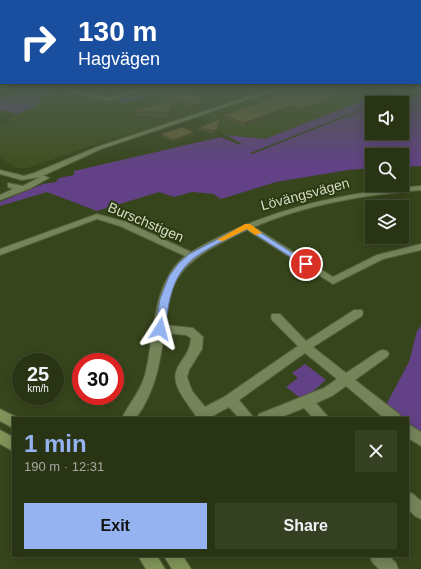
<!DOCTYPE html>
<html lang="en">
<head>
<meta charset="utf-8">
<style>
  body { margin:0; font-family:Helvetica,sans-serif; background:#353f22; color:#f1f3f6; height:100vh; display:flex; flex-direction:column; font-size:15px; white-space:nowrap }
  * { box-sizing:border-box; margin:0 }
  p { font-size:13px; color:#a5aaa0 }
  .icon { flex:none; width:22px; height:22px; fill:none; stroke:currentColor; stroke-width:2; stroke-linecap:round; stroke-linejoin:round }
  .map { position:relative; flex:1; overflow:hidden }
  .details { position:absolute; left:12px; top:417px; width:397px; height:140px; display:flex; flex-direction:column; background:#293415; border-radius:0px; box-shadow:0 2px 10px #0003,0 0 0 1px #454f34 }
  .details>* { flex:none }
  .top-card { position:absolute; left:0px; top:0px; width:421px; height:84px; box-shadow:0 2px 10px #0003,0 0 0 1px #454f34; background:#1a4fa0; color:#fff; overflow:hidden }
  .fabs { position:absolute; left:365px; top:96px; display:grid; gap:8px }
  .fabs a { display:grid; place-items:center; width:44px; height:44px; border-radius:0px; background:#293415; box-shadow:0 2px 10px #0003,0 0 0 1px #454f34; font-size:20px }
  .speed { position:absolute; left:12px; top:353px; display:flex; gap:8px; font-size:20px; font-weight:700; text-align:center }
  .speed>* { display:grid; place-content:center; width:52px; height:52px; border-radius:50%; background:#293415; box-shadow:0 2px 10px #0003,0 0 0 1px #454f34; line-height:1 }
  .speed small { font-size:10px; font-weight:400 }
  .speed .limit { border:6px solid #d22; background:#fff; color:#111 }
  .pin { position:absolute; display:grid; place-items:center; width:34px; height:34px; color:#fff; margin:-17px; border:2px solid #fff; border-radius:50%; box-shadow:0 1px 4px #0007 }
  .me { position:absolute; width:44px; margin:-22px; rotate:9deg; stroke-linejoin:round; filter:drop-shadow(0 0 3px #0008) }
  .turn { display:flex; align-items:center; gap:14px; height:84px; padding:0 12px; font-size:18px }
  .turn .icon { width:52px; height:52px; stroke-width:2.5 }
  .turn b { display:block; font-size:28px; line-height:34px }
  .round { display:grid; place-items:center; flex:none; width:42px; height:42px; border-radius:0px; background:#353f22 }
  .headline { display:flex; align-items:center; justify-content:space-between; height:68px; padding:0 12px }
  h1 { font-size:24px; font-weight:700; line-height:30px; color:#95b2f1 }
  .action { display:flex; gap:8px; margin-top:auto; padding:8px 12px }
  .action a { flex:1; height:46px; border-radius:0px; background:#95b2f1; color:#111; font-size:16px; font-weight:700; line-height:46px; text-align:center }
  .action a+a { background:#353f22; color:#f1f3f6 }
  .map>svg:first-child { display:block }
  .built { fill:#404f1e }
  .green { fill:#634187 }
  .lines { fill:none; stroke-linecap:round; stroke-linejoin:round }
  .minor-casing { stroke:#55603c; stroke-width:2 }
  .major-casing { stroke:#55603c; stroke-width:2 }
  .minor { fill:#758459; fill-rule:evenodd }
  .major { fill:#809459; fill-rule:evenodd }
  .wall { fill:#59552e }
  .shaded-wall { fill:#484526 }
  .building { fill:#676336; stroke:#484526 }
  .route { fill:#95b2f1; stroke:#61749d }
  .slow { fill:#f59e0b }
  .labels { text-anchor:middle; stroke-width:4; stroke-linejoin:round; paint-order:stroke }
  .street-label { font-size:14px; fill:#d4ddc6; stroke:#2d3a11 }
</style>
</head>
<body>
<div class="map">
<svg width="421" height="569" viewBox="0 0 421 569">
  <rect width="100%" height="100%" fill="#37451c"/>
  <g class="built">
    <polygon points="172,89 270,89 185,118 106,141 27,168 16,168 0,157 0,126 11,123 6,121 40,103 40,99 57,90 124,103"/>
    <polygon points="284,89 385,89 371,94 374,95 372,97 265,139 226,135 199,118"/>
  </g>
  <g class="green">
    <polygon points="26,89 57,90 40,98 40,103 18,114 0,110 0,98"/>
    <polygon points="157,89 172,89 124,103 118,101"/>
    <path d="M 385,89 L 416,89 C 405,107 390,103 372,103 L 372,105 L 250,153 L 253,154 L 370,107 L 372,107 L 372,133 L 402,133 L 402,103 L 413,99 L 418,89 L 421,89 L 421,166 L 402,167 L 402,155 L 372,155 L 372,168 L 348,170 L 276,182 L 221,199 L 213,194 L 192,192 L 174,197 L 159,192 L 97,211 L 47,192 L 0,206 L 0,202 L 43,184 L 56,182 L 59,178 L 74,175 L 74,171 L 221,137 L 240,145 L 242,144 L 226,135 L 265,139 L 372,97 L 373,95 L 371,94 Z"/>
    <polygon points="421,326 421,432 408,422 408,418 403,418 386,405 409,362 417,331"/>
    <polygon points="305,364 326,380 303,400 286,387 298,378 292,373"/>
  </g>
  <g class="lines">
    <defs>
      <g id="minor">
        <path d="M 60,89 C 76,89 90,95 106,97 C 118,98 133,89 146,89 L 108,101 Z"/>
        <polygon points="271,89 279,89 101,149 40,177 22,180 0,174 0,170 24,176 34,173 97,147"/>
        <polygon points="42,176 45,176 49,178 31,188 0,200 0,195 13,189 8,187 8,183 23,186"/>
        <path d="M 421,186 L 421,190 C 364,195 307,204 254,227 L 333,277 L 377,255 L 421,244 L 421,250 L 383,259 L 333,284 L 247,230 C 235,235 223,242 212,248 C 175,270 171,284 165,325 L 193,328 L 203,337 L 202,349 L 189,370 L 187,377 L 192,391 L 205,407 L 224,397 L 298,346 L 272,320 L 271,317 L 272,314 L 280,314 L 306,341 L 354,310 L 362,310 L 363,313 L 362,316 L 313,347 L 346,373 L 379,351 L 383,350 L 387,351 L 389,354 L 387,357 L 355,380 L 399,414 L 401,418 L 384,418 L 346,386 L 332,396 L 316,403 L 329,418 L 313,418 L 304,408 L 279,418 L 257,418 L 259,414 L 324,388 L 337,379 L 305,353 L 239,400 L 254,418 L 239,418 L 229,407 L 211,417 L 212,418 L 197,418 C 189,403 168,385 178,367 C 184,356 190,352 191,338 L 186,335 L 164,333 C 160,364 155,392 136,418 L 122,418 C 130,402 139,394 145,375 C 155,336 151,284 185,256 L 120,226 L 97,219 L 0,255 L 0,249 L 97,214 L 126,222 L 191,252 C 262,210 339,193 421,186 Z"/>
        <polygon points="408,424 421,432 421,446 408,438"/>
        <polygon points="408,492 413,494 421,501 421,519 415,516 408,509"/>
        <polygon points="370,556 389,556 396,563 398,569 379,569 372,562"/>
      </g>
      <g id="major">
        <polygon points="0,409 18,418 13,418 13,428 0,421"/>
        <polygon points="0,430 13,437 13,451 0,444"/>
        <polygon points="138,556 157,556 165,569 146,569"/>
        <polygon points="164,556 183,556 191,569 172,569"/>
      </g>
    </defs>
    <use href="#minor" class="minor-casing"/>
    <use href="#major" class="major-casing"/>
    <use href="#minor" class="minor"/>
    <use href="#major" class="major"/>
  </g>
  <g class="wall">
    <polygon points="161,92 207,105 194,109 161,97"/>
    <polygon points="337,98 302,111 291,108 244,126 223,117 223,115"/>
    <polygon points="172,106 171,115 167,117 136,116 135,110"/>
    <polygon points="220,122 217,132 213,134 199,129 199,127"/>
    <polygon points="161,134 194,135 173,142 162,136"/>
  </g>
  <g class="shaded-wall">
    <polygon points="337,95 337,98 302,111 303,109"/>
    <polygon points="171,101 171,115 167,117 166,112"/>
    <polygon points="207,101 207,105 194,109 194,105"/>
    <polygon points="291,106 291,108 244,126 244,123"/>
    <polygon points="220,119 217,132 213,134 213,131"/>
    <polygon points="194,132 194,135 173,142 173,140"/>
  </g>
  <g class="building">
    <polygon points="171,89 176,89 207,101 194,105 161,92"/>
    <polygon points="298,89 317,89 337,95 303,109 291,106 244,123 223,115"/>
    <polygon points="171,101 170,110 166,112 135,112 135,110"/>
    <polygon points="220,119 217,130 213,131 199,127"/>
    <polygon points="182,127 194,132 173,140 161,134"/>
  </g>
  <linearGradient id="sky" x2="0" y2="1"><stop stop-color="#1e260f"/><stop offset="0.53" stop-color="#4d5c4b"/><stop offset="1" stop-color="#4d5c4b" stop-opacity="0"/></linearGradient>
  <rect width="421" height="169" fill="url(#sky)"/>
  <path class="route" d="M 247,224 L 310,264 L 306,266 L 303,265 L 247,229 C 229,239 197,251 184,268 C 170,285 168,308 165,329 L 160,332 L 156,331 L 155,329 L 160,299 L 169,276 L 178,264 L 189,254 Z"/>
  <polygon class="slow" points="245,224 250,224 262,233 255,235 247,229 223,241 217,240"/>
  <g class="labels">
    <g class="street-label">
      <text transform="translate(305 194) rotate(-15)" y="5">Lövängsvägen</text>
      <text transform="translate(146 222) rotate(23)" y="5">Burschstigen</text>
    </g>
  </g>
</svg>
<div class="fabs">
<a><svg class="icon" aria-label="sound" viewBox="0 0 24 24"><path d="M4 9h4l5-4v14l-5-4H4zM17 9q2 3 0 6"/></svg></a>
<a><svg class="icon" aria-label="search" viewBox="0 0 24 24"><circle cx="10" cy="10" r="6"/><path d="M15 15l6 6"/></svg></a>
<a><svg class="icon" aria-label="layers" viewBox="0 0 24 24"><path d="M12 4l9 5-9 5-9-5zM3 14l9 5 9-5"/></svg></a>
</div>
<div class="speed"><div>25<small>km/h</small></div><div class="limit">30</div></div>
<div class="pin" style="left:306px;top:264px;background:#d93025"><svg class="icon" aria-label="arrive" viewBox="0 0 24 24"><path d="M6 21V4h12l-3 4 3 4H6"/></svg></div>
<svg class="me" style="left:160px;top:329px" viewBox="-20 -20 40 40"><path d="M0-17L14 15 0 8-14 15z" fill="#95b2f1" stroke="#fff" stroke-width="4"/></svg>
<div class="top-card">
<div class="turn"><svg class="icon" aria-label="right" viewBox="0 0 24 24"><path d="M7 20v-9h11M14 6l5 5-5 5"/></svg><div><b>130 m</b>Hagvägen</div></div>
</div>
<section class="details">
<div class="headline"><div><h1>1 min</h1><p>190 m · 12:31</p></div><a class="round"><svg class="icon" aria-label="close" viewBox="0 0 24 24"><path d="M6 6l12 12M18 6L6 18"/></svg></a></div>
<div class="action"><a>Exit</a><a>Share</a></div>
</section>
</div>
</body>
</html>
